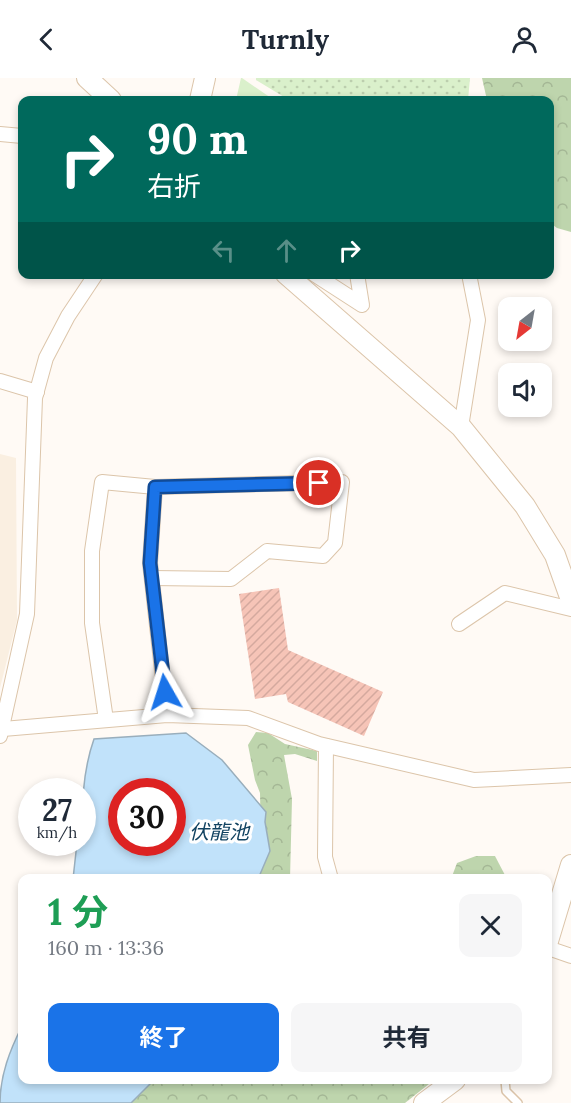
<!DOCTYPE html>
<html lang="ja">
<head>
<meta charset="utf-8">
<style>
  body { margin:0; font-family:Lora,"Noto Sans JP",serif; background:#f6f6f7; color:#1f2937; height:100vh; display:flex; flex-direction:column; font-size:22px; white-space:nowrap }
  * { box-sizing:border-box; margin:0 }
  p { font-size:20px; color:#747a83 }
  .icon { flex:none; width:33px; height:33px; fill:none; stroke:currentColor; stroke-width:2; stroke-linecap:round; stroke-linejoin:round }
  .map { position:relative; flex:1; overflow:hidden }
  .drawer { position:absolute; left:18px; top:796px; width:534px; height:210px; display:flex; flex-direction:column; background:#fff; border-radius:12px; box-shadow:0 3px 9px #0003 }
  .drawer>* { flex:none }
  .guide { position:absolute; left:18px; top:18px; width:536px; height:183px; border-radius:12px; box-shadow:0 3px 9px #0003; background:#00695c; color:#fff; overflow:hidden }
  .needle { width:39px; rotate:211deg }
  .controls { position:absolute; left:498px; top:219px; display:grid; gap:12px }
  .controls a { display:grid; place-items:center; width:54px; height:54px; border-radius:12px; background:#fff; box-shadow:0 3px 9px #0003; font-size:30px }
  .speed { position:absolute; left:18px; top:700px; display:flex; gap:12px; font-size:30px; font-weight:700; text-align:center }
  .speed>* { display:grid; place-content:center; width:78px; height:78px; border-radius:50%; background:#fff; box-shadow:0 3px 9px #0003; line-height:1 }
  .speed small { font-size:15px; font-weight:400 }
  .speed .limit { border:9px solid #d22; background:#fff; color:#111 }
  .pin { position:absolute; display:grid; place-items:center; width:51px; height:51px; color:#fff; margin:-26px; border:3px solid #fff; border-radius:50%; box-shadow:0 2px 6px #0007 }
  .me { position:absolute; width:66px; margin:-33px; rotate:354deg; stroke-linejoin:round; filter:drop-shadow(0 0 4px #0008) }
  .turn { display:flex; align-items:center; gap:21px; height:126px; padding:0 30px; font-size:27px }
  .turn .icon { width:78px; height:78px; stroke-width:2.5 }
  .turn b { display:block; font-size:42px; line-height:51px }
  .lanes { display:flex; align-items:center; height:57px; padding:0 30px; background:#0003; justify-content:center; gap:30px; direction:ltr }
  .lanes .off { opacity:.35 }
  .round { display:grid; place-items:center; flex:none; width:63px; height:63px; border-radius:12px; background:#f6f6f7 }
  .overview { display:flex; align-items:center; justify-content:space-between; height:102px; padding:0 30px }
  h1 { font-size:36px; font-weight:700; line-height:45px; color:#1e9e55 }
  .cta { display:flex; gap:12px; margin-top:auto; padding:12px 30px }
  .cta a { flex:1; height:69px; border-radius:12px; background:#1a73e8; color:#fff; font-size:24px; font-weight:700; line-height:69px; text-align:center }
  .cta a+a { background:#f6f6f7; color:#1f2937 }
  header { display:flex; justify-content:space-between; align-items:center; height:78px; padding:0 30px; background:#fff; font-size:27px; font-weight:700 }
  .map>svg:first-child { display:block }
  .built { fill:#faefe1 }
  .grass { fill:url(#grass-dots) }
  .forest { fill:url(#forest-crowns) }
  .park { fill:#daf0cb }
  .water { fill:#c1e2fa; stroke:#99aebc; stroke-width:1.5; fill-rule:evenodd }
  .building { fill:url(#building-hatch) }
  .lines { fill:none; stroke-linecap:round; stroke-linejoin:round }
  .lane-casing { stroke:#dcc5aa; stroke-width:10 }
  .street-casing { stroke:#dcc5aa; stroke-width:16 }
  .secondary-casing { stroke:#dcc5aa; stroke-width:22 }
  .lane { stroke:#fff; stroke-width:7 }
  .street { stroke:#fff; stroke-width:14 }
  .secondary { stroke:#fff; stroke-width:20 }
  .route-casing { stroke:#114b97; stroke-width:15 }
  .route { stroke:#1a73e8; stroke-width:10 }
  .labels { text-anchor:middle; stroke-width:6; stroke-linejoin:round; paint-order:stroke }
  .water-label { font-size:20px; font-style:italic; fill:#124361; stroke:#fff }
</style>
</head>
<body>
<header><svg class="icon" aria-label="back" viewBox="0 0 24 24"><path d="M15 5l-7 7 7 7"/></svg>Turnly<svg class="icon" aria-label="person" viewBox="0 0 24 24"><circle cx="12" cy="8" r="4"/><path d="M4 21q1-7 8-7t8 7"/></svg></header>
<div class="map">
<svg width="571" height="1025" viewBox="0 0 571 1025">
  <defs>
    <pattern id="grass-dots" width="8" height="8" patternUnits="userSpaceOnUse" patternTransform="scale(1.5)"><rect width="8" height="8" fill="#daf0cb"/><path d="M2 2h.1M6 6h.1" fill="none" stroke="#bcceae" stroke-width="1.8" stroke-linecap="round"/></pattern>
    <pattern id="forest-crowns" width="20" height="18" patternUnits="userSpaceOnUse" patternTransform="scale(1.5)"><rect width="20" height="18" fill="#bed5ad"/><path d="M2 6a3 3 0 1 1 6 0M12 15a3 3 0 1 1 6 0" fill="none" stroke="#a4b795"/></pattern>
    <pattern id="building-hatch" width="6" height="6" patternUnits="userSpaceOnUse" patternTransform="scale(1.5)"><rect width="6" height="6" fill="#f6c4b7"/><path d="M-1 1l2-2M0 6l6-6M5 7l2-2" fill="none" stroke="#d4a99e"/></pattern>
  </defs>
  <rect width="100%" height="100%" fill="#fffaf5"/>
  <polygon class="built" points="0,376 16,380 17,542 0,610"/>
  <polygon class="grass" points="256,0 470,0 468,22 289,22 256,2"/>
  <g class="forest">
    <polygon points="482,0 571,0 571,154 557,150 549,144 549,22 487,22"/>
    <polygon points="256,654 268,655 285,666 317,673 317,683 295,676 284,677 292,721 290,801 252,801 261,762 260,715 255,702 248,667"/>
    <polygon points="476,778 495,778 507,801 451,801 457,785"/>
    <polygon points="146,1002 434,1002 405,1025 122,1025"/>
  </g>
  <polygon class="park" points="241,0 242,0 274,22 236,22"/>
  <g class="water">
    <path d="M 186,655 L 222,682 L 266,734 L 265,744 L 270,773 L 258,801 L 73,801 L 77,765 L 82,765 C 82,729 82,695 94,661 ZM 122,714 L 172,714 L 172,765 L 122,765 Z"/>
    <path d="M 22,948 L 22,1002 L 154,1002 L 131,1025 L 0,1025 C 0,997 10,972 22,948 Z"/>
  </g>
  <polygon class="building" points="279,510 288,572 383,614 364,658 288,624 286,616 255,621 239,516"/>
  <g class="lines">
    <defs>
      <polyline id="lane" points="505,1002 506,1013 518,1025"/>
      <g id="street">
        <polyline points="0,56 22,58"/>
        <polyline points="314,196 362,227 357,196"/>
        <polyline points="0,303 37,314"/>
        <polyline points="461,349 478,242 469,196"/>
        <polyline points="155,409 150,485 167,637"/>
        <polyline points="459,546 505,515 571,531"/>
        <polyline points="106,642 92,545 92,473 102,404 155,409 342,404 335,465 323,478 267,473 231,501 152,500"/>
        <polyline points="3,651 167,637 248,640 319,666 474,702 571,697"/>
        <polyline points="0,658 27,536 35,320 46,280 68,238 96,196"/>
        <polyline points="326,668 325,779 331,801"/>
        <polyline points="548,870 571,878"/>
      </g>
      <g id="secondary">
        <polyline points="87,0 111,22"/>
        <polyline points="200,22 205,0"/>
        <polyline points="286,196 461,349 525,428 555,477 571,522"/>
        <polyline points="548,863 571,787"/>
        <polyline points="424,1025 455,1002"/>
      </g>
    </defs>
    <use href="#lane" class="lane-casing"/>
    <use href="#street" class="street-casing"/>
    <use href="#secondary" class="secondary-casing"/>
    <use href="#lane" class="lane"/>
    <use href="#street" class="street"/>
    <use href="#secondary" class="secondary"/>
  </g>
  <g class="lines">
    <defs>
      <polyline id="route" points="165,614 150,485 155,409 319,405"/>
    </defs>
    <use href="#route" class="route-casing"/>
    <use href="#route" class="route"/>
  </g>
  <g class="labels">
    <g class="water-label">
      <text x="219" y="761">伏龍池</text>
    </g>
  </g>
</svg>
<div class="controls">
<a><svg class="needle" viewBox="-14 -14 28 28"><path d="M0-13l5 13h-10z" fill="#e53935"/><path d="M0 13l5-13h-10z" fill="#747a83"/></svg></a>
<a><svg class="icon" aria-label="sound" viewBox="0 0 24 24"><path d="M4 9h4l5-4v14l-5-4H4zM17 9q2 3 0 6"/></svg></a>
</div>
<div class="speed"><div>27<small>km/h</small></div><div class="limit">30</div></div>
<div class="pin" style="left:319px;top:405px;background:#d93025"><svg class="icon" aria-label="arrive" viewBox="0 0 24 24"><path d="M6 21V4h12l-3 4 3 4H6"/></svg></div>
<svg class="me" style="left:165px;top:614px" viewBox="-20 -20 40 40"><path d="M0-17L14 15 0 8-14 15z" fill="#1a73e8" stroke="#fff" stroke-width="4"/></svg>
<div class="guide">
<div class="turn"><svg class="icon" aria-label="right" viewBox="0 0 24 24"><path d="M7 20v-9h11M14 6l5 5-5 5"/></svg><div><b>90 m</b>右折</div></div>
<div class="lanes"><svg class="icon off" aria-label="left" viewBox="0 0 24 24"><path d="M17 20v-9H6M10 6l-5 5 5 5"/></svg><svg class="icon off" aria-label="ahead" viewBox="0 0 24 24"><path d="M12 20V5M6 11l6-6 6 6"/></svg><svg class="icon" aria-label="right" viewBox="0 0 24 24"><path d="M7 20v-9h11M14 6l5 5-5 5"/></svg></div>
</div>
<section class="drawer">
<div class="overview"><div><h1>1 分</h1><p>160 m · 13:36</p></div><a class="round"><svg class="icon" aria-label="close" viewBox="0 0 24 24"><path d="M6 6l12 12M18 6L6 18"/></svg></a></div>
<div class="cta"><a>終了</a><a>共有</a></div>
</section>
</div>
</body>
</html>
